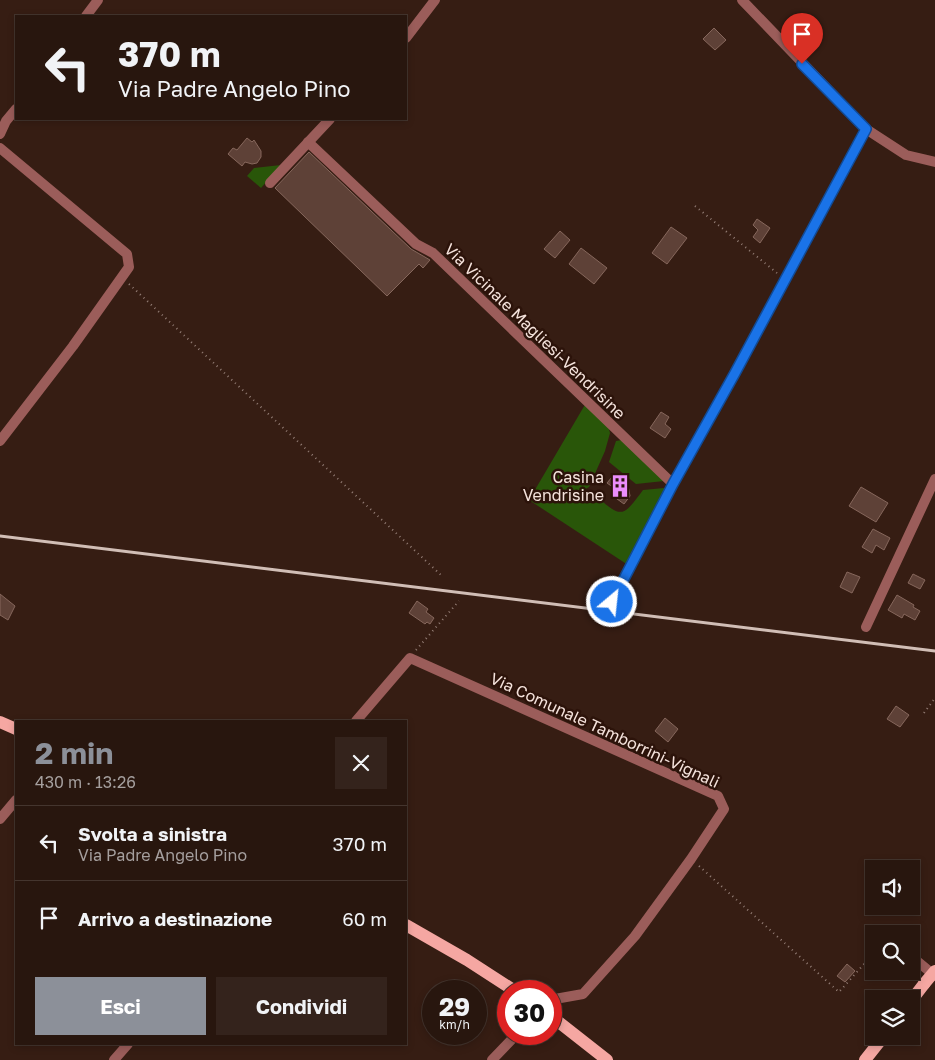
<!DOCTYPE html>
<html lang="it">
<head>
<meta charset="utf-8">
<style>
  body { margin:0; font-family:"Golos Text",sans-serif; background:#34231c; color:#f1f3f6; height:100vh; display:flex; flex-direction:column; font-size:19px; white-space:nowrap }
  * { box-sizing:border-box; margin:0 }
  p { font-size:16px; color:#a59f9e }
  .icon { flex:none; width:28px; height:28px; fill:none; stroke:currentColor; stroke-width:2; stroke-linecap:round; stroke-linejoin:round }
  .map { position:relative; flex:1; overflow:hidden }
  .panel { position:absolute; left:15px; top:720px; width:392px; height:325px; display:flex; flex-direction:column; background:#28160e; border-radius:0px; box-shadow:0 2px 8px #0003,0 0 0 1px #44352e }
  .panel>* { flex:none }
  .top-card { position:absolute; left:15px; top:15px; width:392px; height:105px; border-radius:0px; box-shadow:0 2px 8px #0003,0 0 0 1px #44352e; background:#28160e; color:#f1f3f6; overflow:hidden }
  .tools { position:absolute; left:865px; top:860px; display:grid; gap:10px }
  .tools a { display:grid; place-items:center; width:55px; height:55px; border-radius:0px; background:#28160e; box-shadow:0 2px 8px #0003,0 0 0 1px #44352e; font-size:25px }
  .speed { position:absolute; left:422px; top:980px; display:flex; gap:10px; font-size:25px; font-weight:700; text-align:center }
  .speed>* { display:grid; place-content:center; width:65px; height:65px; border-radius:50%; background:#28160e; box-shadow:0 2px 8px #0003,0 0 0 1px #44352e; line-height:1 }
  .speed small { font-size:12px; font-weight:400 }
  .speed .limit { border:8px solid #d22; background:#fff; color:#111 }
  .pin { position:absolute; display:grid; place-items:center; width:42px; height:42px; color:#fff; margin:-51px -21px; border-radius:50% 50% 50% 0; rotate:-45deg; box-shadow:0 0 5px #0007 }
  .pin .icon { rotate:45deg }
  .me { position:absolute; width:55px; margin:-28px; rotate:28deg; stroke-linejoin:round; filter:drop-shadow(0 0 4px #0008) }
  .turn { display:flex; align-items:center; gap:18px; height:105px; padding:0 20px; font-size:22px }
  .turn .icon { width:65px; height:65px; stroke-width:2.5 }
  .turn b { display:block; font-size:35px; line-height:42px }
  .round { display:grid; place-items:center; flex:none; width:52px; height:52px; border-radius:0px; background:#34231c }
  .summary { display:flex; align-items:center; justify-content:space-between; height:85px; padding:0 20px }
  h1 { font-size:30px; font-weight:700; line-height:38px; color:#8c9099 }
  .primary-button { display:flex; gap:10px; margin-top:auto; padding:10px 20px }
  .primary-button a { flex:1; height:58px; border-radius:0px; background:#8c9099; color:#fff; font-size:20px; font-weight:700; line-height:58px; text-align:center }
  .primary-button a+a { background:#34231c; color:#f1f3f6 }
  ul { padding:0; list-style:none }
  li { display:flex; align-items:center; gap:15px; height:75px; padding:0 20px; border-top:1px solid #44352e }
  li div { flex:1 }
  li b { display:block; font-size:19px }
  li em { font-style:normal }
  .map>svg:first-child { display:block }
  .green { fill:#295609 }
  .building { fill:#5e4137; stroke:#86675c }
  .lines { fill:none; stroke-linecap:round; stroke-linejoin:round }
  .path { stroke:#957f77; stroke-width:2; stroke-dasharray:1 4; stroke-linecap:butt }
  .minor { stroke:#9b5d5a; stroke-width:10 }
  .primary { stroke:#f5a7a2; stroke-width:12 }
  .rail { stroke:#d1beb6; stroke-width:3 }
  .primary-bridge { stroke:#f5a7a2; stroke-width:12 }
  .route-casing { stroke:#114b97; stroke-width:12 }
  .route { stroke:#1a73e8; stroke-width:9 }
  .labels { text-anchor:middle; stroke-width:5; stroke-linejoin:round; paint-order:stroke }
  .street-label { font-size:16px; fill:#f5e3dc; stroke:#2c130a }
  .poi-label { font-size:16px; fill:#f5e3dc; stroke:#2c130a; text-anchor:end }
</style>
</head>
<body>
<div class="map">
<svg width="935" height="1060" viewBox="0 0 935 1060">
  <rect width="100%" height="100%" fill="#361d13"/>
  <g class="green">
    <polygon points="281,165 261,188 247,176 254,168"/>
    <path d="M 586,403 L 608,426 L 610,433 L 605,451 L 589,487 L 578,493 L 582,503 L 596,496 C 622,519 623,517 643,490 L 664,488 L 668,489 L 628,565 L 529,500 Z"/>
    <polygon points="622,440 664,481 636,484 609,462 616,441"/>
  </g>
  <g class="building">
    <polygon points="714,28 726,40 715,50 703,39"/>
    <polygon points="247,138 252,142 254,140 261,151 261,157 257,163 252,164 245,162 242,166 228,154 233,148 237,150"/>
    <polygon points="309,152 411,249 430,260 423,268 419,264 387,296 275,188"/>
    <polygon points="757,219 770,228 760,243 753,237 758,230 753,225"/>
    <polygon points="671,227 687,238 667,264 652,253"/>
    <polygon points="560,231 570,240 555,258 544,249"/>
    <polygon points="581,248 607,268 594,284 569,264"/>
    <polygon points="661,412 669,417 665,424 671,429 665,438 650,428"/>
    <polygon points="620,474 627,480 630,496 624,504 613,496 617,490 607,483 612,477 616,480"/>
    <polygon points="861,487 888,503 876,522 849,506"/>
    <polygon points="873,529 890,538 884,550 876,545 872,553 862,547"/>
    <polygon points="847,572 860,577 852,593 840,587"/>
    <polygon points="913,574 925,580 920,589 908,583"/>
    <polygon points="0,594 15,606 8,620 0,615"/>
    <polygon points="897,595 914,605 913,607 920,611 915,620 904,614 902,618 888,610"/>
    <polygon points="417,601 428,609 426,612 434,618 430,624 427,622 425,624 409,613"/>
    <polygon points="896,706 909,715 900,727 887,719"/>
    <polygon points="665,718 678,729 668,742 655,731"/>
    <polygon points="847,964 855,971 845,982 837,976"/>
  </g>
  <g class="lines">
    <g class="path">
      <polyline points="695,206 777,273"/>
      <polyline points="129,284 441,575"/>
      <polyline points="416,650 459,601"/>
      <polyline points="924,713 935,698"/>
      <polyline points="699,866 839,992 874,953"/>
    </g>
    <g class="minor">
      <polyline points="742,0 866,129 906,155 935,162"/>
      <polyline points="86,16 98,0"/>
      <polyline points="406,38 435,0"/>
      <polyline points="0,134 6,121 16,109"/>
      <polyline points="308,142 416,244 433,253 673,484"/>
      <polyline points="0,148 127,254 129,267 73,346 0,441"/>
      <polyline points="270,183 330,119"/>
      <polyline points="612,602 673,484 735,373 866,129"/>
      <polyline points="866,627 935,479"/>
      <polyline points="356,721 410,658 718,796 724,809 691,859 635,936 583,994 555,999 551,1003"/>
      <polyline points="0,819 16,800"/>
      <polyline points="911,956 935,976"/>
      <polyline points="114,1060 128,1044"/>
      <polyline points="492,1060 517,1034"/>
    </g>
    <g class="primary">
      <polyline points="0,722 16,729"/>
      <polyline points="406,925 467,960 515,991"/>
      <polyline points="911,1001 924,984"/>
      <polyline points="551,1016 607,1060"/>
      <polyline points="865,1060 884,1036"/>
    </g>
    <polyline class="rail" points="0,536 935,651"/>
    <polyline class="primary-bridge" points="924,984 935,971"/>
  </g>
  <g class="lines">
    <defs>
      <polyline id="route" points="612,602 673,484 735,373 866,129 802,64"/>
    </defs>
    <use href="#route" class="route-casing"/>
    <use href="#route" class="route"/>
  </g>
  <defs>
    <symbol id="building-bare" viewBox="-9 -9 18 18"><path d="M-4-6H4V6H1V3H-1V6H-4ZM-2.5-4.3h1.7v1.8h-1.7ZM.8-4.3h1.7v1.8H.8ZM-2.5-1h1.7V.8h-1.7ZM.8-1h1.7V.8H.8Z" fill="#eb8dfb" stroke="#2c130a" stroke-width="2.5" paint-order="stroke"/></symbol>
  </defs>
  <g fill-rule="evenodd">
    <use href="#building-bare" x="604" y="470" width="32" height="32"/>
  </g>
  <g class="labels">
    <g class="street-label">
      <text transform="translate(535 331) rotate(44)" y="6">Via Vicinale Magliesi-Vendrisine</text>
      <text transform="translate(605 730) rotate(25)" y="6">Via Comunale Tamborrini-Vignali</text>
    </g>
    <g class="poi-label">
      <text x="604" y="483">Casina<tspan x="604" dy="18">Vendrisine</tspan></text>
    </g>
  </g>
</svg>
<div class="tools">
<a><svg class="icon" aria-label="sound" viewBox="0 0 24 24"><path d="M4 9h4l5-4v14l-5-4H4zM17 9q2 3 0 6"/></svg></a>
<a><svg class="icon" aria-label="search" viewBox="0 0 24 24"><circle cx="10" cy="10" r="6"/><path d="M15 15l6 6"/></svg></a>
<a><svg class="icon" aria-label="layers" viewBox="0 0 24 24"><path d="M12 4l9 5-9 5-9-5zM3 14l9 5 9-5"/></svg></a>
</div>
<div class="speed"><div>29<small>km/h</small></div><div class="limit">30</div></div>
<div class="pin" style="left:802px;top:64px;background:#d93025"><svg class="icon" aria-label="arrive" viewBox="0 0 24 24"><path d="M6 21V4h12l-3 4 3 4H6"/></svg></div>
<svg class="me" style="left:612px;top:602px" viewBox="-20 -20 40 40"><circle r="17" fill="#1a73e8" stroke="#fff" stroke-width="3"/><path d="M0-11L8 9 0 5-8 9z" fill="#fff"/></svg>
<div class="top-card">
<div class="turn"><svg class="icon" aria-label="left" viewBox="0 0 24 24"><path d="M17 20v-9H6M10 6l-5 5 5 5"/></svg><div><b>370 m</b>Via Padre Angelo Pino</div></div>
</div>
<section class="panel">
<div class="summary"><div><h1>2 min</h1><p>430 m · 13:26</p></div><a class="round"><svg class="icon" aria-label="close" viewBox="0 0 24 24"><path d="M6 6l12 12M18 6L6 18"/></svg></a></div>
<ul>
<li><svg class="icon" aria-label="left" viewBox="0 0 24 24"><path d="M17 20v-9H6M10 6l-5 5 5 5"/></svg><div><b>Svolta a sinistra</b><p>Via Padre Angelo Pino</p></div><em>370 m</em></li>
<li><svg class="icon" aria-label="arrive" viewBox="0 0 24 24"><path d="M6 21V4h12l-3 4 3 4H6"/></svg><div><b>Arrivo a destinazione</b></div><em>60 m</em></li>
</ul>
<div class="primary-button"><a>Esci</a><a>Condividi</a></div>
</section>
</div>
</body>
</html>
